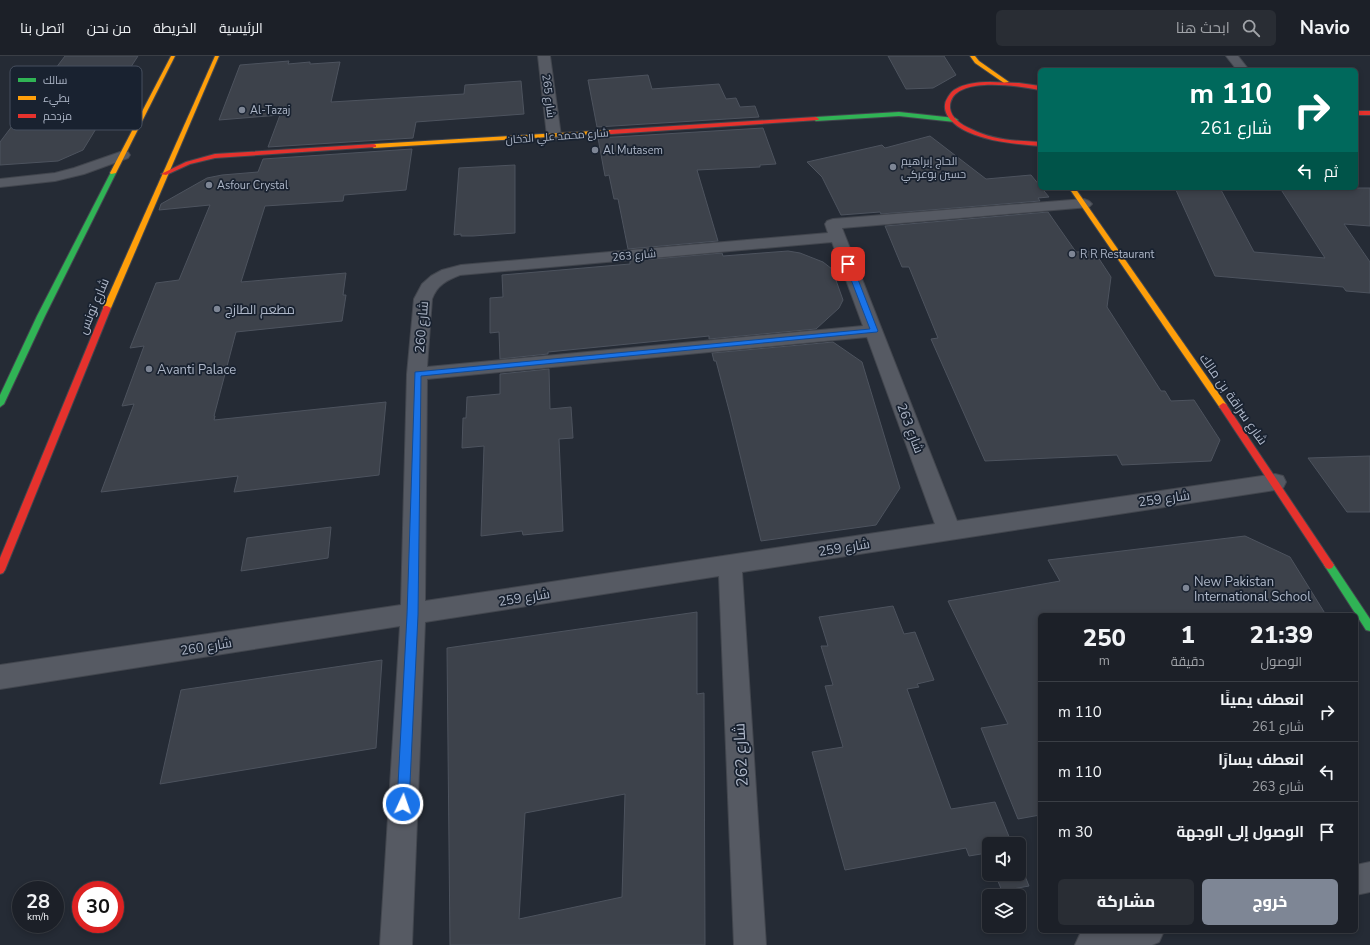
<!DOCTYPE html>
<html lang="ar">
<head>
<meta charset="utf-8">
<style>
  body { margin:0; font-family:"Nunito Sans",Cairo,sans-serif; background:#292d34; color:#f1f3f6; direction:rtl; height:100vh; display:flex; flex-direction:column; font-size:15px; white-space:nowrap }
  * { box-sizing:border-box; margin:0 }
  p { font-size:13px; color:#a0a3a8 }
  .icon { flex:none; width:22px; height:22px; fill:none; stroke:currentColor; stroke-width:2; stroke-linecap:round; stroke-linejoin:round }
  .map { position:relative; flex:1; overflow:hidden; direction:ltr }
  .details { position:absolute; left:1038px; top:557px; width:320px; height:320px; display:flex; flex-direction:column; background:#1c2028; border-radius:6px; box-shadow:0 2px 6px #0003,0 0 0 1px #3a3e45; direction:rtl }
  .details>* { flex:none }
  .guide { position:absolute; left:1038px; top:12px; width:320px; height:122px; border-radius:6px; box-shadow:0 2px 6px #0003,0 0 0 1px #3a3e45; direction:rtl; background:#00695c; color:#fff; overflow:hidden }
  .fabs { position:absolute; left:982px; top:781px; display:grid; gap:8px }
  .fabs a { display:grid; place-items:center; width:44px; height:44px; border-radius:6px; background:#1c2028; box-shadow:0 2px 6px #0003,0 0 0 1px #3a3e45; font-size:20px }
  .speed { position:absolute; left:12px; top:825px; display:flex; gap:8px; font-size:20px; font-weight:700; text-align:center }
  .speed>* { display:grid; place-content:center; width:52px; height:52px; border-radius:50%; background:#1c2028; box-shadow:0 2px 6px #0003,0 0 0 1px #3a3e45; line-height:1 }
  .speed small { font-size:10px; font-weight:400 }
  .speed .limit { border:6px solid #d22; background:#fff; color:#111 }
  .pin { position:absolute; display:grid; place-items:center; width:34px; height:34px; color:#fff; margin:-17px; border-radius:8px; box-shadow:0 2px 6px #0006 }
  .me { position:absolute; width:44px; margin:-22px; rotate:3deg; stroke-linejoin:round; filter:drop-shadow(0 0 3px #0008) }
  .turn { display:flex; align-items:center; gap:14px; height:84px; padding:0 20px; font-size:18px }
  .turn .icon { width:52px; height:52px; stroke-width:2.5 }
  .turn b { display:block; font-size:28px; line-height:34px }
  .then { display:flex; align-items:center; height:38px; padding:0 20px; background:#0003; gap:8px; font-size:15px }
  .eta { display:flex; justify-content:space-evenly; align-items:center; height:68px; text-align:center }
  .eta b { font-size:24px; font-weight:800; line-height:28px }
  .cta { display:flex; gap:8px; margin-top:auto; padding:8px 20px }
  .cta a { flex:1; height:46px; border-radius:6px; background:#7e8695; color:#fff; font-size:16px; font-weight:800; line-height:46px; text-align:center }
  .cta a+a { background:#292d34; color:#f1f3f6 }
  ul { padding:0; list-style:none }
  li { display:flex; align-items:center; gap:12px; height:60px; padding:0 20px; border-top:1px solid #3a3e45 }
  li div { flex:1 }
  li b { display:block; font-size:15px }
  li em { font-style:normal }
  header { display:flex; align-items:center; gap:24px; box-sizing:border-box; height:56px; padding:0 20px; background:#1c2028; border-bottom:1px solid #3a3e45 }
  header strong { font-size:19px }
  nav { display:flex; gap:22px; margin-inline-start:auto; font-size:14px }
  .search { width:280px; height:36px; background:#292d34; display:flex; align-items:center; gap:10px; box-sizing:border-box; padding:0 14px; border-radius:6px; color:#a0a3a8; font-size:15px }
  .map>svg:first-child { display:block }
  .building { fill:#3d424b; stroke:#4d535e; fill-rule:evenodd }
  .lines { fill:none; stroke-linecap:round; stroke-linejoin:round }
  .street-casing { stroke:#42464e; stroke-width:2 }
  .fast-casing { stroke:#42464e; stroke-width:2 }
  .slow-casing { stroke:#42464e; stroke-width:2 }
  .jam-casing { stroke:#42464e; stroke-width:2 }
  .street { fill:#565a63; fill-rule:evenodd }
  .fast { fill:#30b455; fill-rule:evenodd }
  .slow { fill:#ff9f0a; fill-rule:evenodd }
  .jam { fill:#e5322d; fill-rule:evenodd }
  .route { fill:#1a73e8; stroke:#114b97 }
  .poi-dot { fill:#7e8695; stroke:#192230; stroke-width:1.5 }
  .labels { text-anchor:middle; stroke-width:3.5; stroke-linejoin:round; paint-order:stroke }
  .far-street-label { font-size:11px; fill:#aeb7c8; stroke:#192230 }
  .far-poi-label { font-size:11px; fill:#aeb7c8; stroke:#192230; text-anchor:start }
  .street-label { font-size:13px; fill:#aeb7c8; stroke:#192230 }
  .poi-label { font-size:13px; fill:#aeb7c8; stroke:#192230; text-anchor:start }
  .near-street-label { font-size:16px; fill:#aeb7c8; stroke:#192230 }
  .key { fill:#192230; stroke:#464f5e; stroke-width:1 }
  .key-label { font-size:11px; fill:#aeb7c8 }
</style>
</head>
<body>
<header>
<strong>Navio</strong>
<div class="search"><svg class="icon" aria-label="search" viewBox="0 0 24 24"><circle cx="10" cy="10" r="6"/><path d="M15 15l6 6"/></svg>ابحث هنا</div>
<nav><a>الرئيسية</a><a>الخريطة</a><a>من نحن</a><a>اتصل بنا</a></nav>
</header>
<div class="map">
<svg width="1370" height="889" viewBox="0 0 1370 889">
  <rect width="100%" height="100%" fill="#252b35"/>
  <g class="building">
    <polygon points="65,0 138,0 123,23 127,22 83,94 58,105 0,109 0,86"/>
    <polygon points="888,0 944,0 956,19 933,32 906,33"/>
    <polygon points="289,5 288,8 310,6 310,8 340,6 331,46 464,38 465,29 521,25 524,58 416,66 413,82 268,91 280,59 219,64 240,9"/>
    <polygon points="648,19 652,33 719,28 726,43 736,42 740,51 755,50 759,61 597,71 588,24"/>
    <polygon points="763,72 776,108 760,109 760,111 697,114 718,185 628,193 618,143 614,143 609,119 605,120 598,82"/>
    <polygon points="930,80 986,123 1031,119 1049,141 1038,142 1040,145 881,158 880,156 841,159 822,121 807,106 882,89 885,92"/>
    <polygon points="412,93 406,134 344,139 343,145 265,150 241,226 346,217 343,239 346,239 342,265 236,276 214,360 215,360 214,364 386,346 379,419 234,436 238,420 101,436 134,348 122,350 144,290 130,292 156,227 179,224 210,149 159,154 161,148 207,122 222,119 258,116 263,103"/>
    <polygon points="515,109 515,177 473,180 461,180 461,178 454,179 459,112"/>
    <polygon points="1175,132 1220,132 1254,196 1325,202 1280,132 1370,132 1370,170 1344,168 1370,206 1370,237 1346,235 1343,231 1215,220"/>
    <polygon points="1048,156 1076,196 1094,195 1111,221 1107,251 1161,335 1165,335 1171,345 1194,344 1220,384 1211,405 1122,409 1117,399 985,405 931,283 938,282 909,211 902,211 885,170"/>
    <polygon points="788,195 800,197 823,206 832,213 843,244 839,252 816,273 709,283 709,280 548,296 548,298 500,303 499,276 490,277 490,242 503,241 502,219 630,208 630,205 722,197 723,200"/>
    <polygon points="833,286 862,306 900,432 876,469 761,485 730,358 716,305 714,305 712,297"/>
    <polygon points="549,313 550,353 571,351 573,382 559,383 563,475 523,479 522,475 481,480 484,390 462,392 463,362 466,362 467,341 500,338 500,318"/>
    <polygon points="1370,400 1370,456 1347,456 1308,402"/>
    <polygon points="331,471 328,502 241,515 247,482"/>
    <polygon points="1245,480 1290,501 1326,559 1040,559 1040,759 1018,763 981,672 1008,668 948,545 1060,525 1048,504"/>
    <polygon points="893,550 904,578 915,576 934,624 917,628 919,631 907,633 951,753 995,746 1012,788 989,788 989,802 987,797 969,800 966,792 845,814 812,696 843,691 825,630 833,629 821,590 828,590 819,561"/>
    <path d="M 697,556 L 697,638 L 704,637 L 705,889 L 450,889 L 447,592 ZM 625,738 L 622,841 L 519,863 L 525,757 Z"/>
    <polygon points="382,604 376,692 160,728 181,634"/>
    <polygon points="1019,805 1029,830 1002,835 995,818 1019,818"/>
  </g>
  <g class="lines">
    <defs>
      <g id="street">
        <polygon points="538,0 550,0 561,80 559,83 554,84 549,83 547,80"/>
        <polygon points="1226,0 1238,0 1249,14 1237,14"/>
        <polygon points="123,95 128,96 130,99 128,102 84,118 55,125 0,131 0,123 55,117 74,112"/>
        <path d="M 1084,143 L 1089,145 L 1092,148 L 1089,151 L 842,172 L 957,465 L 1275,418 L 1283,420 L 1286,426 L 1283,432 L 1275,434 L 742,516 L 766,889 L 734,889 L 719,520 L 425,566 L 412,889 L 380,889 L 400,570 L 0,633 L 0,609 L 401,549 L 407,318 L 414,243 L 422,228 L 431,220 L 442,214 L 461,209 L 828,177 L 825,168 L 827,165 L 833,163 ZM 832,186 L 863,270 L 427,311 L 432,243 C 437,229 447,224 460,219 ZM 867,281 L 935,468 L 425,545 L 427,323 Z"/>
        <polygon points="1370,806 1370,836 1356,839 1356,809"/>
        <polygon points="1086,875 1164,875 1159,886 1152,889 1075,889 1080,878"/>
      </g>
      <g id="fast">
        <polygon points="899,56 955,62 958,64 955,66 899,60 816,65 813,63 816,61"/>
        <polygon points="111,116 116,117 45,260 4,348 0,351 0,339 37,260"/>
        <polygon points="1329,505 1332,506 1370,563 1370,575 1366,574 1326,512 1324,509 1326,506"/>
      </g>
      <g id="slow">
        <polygon points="171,0 175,0 116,117 111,118 110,117"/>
        <polygon points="215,0 219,0 111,252 107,254 104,254 103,252"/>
        <polygon points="970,0 975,0 979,5 1009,26 1004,27 975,7"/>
        <polygon points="611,74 613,75 613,77 374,92 371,90 374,88"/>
        <polygon points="1069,132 1075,132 1226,348 1227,350 1226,352 1220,352"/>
      </g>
      <g id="jam">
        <path d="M 990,26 L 1019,27 L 1040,30 L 1040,34 C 1020,30 949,18 950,52 C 951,62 962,69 971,73 C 992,84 1017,85 1040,86 L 1040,90 C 1016,88 990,86 968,76 C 954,70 938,56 948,41 C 950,38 951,36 954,34 C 965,27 978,26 990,26 Z"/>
        <rect x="1356" y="55" width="14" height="4"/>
        <polygon points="816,61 819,63 818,64 611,78 608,76 611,74"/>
        <polygon points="374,88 376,89 376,91 215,102 190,108 166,119 161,118 186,106 215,98"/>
        <polygon points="104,250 107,250 111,252 5,514 3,517 0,518 0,502"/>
        <polygon points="1223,347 1226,348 1332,506 1334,509 1332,512 1329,513 1326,512 1220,352 1219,350"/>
      </g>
    </defs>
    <use href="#street" class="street-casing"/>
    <use href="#fast" class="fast-casing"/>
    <use href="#slow" class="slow-casing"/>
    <use href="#jam" class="jam-casing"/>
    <use href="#street" class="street"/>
    <use href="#fast" class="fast"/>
    <use href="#slow" class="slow"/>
    <use href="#jam" class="jam"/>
  </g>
  <polygon class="route" points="846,206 852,208 878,275 877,276 421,320 418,559 409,748 407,752 403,753 399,752 397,748 407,559 415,316 870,273 845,208"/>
  <g class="poi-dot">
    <circle cx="242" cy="54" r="4"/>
    <circle cx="595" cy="94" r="4"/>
    <circle cx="893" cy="111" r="4"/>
    <circle cx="209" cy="129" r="4"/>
    <circle cx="1072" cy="198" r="4"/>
    <circle cx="217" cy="253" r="4"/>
    <circle cx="149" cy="313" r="4"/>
    <circle cx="1186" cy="532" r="4"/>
  </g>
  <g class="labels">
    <g class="far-street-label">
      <text transform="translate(549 40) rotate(83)" y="4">شارع 265</text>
      <text transform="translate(557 80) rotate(-4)" y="4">شارع محمد علي الدخان</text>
      <text transform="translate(634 199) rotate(-5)" y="4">شارع 263</text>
    </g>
    <g class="far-poi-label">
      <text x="250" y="58">Al-Tazaj</text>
      <text x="603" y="98">Al Mutasem</text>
      <text x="901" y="109">الحاج إبراهيم<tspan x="901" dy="13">حسين بوعركي</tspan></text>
      <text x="217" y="133">Asfour Crystal</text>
      <text x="1080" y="202">R R Restaurant</text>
    </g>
    <g class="street-label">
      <text transform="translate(93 250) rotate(-67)" y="5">شارع تونس</text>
      <text transform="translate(421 271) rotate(-85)" y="5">شارع 260</text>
      <text transform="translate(1234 343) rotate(55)" y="5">شارع سراقة بن مالك</text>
      <text transform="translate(911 372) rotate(69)" y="5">شارع 263</text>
      <text transform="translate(1164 442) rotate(-8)" y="5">شارع 259</text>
      <text transform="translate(844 491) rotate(-9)" y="5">شارع 259</text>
      <text transform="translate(524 541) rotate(-9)" y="5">شارع 259</text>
      <text transform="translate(206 590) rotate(-9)" y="5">شارع 260</text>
    </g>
    <g class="poi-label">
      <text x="225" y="258">مطعم الطازج</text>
      <text x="157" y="318">Avanti Palace</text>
      <text x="1194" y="530">New Pakistan<tspan x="1194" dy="15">International School</tspan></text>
    </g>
    <g class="near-street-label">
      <text transform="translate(740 699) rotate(-93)" y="6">شارع 262</text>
    </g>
  </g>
  <rect x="10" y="10" width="132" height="64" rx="6" class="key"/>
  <rect x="18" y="22" width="18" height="4" fill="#30b455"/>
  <rect x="18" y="40" width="18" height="4" fill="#ff9f0a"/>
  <rect x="18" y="58" width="18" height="4" fill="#e5322d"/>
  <g class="key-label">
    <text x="43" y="28">سالك</text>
    <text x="43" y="46">بطيء</text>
    <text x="43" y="64">مزدحم</text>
  </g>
</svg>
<div class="fabs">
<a><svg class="icon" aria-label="sound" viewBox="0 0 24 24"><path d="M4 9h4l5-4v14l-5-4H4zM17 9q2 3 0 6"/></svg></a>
<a><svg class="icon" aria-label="layers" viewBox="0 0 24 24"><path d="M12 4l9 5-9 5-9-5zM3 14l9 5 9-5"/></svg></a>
</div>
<div class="speed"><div>28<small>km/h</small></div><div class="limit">30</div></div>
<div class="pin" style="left:848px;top:208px;background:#d93025"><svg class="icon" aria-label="arrive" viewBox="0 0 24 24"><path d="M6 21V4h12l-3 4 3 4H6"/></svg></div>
<svg class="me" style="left:403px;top:748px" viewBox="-20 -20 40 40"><circle r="17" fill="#1a73e8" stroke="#fff" stroke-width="3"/><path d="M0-11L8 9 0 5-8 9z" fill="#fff"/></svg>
<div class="guide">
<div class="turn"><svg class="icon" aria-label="right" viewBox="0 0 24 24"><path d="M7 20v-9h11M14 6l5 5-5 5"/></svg><div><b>110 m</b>شارع 261</div></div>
<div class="then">ثم<svg class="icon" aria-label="left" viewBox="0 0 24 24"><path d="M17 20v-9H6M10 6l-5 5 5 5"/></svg></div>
</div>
<section class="details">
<div class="eta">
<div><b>21:39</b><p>الوصول</p></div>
<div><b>1</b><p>دقيقة</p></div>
<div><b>250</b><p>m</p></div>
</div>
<ul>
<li><svg class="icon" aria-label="right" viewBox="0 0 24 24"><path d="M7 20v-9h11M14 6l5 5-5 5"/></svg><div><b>انعطف يمينًا</b><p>شارع 261</p></div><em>110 m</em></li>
<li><svg class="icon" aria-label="left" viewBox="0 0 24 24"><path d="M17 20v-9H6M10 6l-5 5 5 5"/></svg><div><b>انعطف يسارًا</b><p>شارع 263</p></div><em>110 m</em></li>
<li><svg class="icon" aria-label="arrive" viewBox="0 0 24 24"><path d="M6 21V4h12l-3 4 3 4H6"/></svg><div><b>الوصول إلى الوجهة</b></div><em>30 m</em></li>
</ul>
<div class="cta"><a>خروج</a><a>مشاركة</a></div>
</section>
</div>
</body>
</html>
